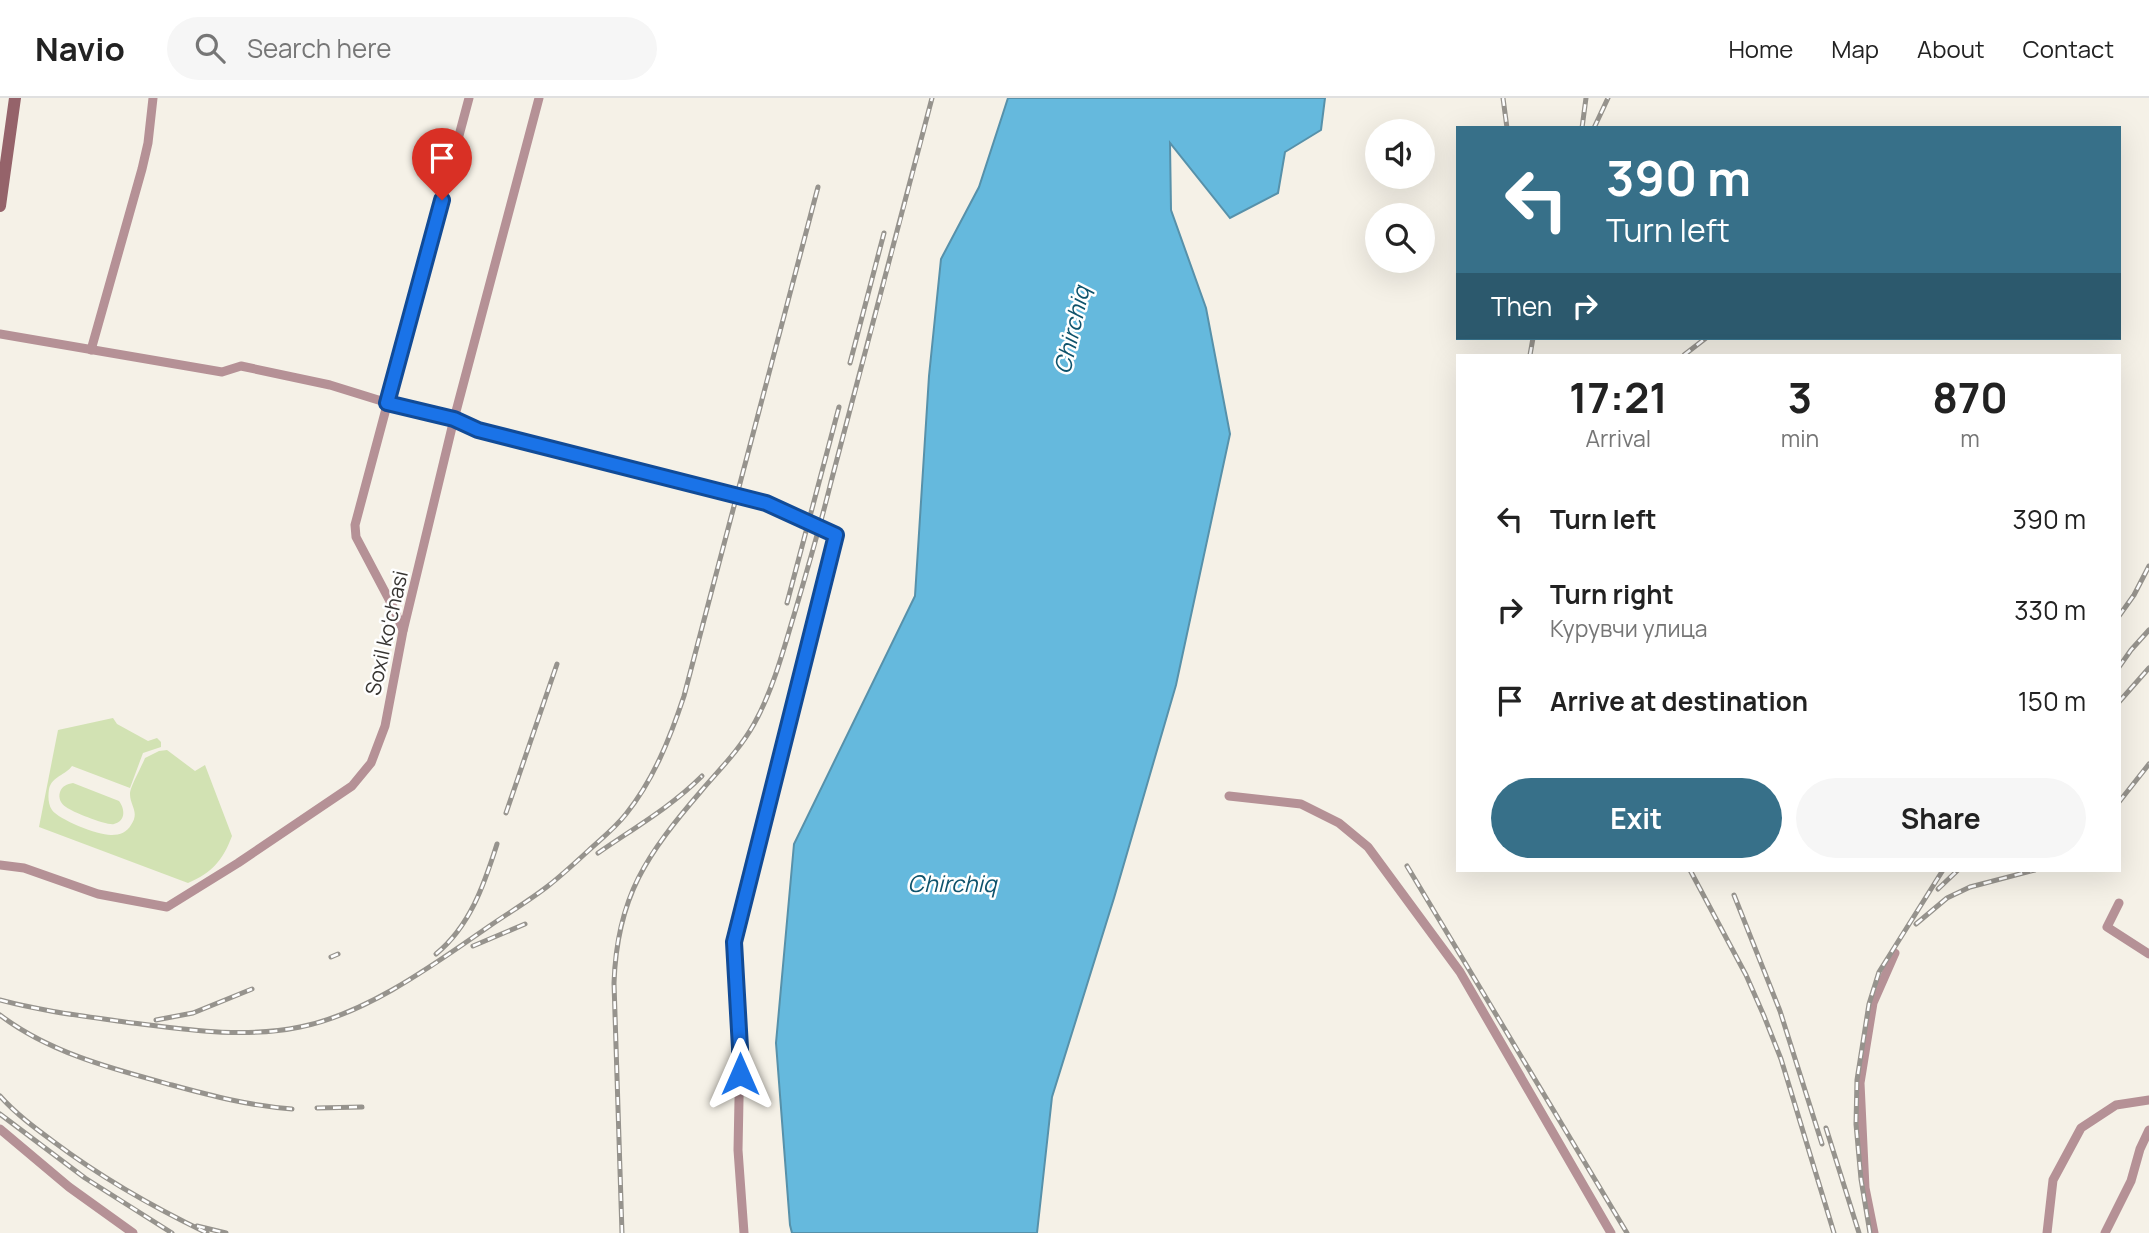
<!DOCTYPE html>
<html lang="en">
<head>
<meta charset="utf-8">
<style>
  body { margin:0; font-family:Manrope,sans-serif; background:#f6f6f6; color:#222; height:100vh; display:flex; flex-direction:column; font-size:26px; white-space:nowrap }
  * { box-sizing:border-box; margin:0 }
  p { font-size:23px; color:#767676 }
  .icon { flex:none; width:38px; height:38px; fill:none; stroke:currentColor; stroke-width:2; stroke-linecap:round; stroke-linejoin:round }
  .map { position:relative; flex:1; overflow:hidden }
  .drawer { position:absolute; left:1456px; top:256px; width:665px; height:518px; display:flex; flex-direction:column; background:#fff; border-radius:0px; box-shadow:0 7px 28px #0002 }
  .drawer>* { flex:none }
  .banner { position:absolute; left:1456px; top:28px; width:665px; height:214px; border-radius:0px; box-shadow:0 7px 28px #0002; background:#377089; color:#fff; overflow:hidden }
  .fabs { position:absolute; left:1365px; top:21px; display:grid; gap:14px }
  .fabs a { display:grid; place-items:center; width:70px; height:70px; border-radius:50%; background:#fff; box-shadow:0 7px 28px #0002; font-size:35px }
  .pin { position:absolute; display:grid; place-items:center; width:60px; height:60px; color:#fff; margin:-72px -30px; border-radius:50% 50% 50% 0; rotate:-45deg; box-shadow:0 0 7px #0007 }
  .pin .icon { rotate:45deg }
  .me { position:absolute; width:77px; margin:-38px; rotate:0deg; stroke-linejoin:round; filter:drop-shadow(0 0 5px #0008) }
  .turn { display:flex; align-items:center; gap:24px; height:147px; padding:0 35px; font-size:32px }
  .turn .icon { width:91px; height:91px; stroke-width:2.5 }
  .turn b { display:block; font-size:49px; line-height:60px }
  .then { display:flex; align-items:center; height:66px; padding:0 35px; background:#0003; gap:14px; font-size:26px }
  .eta { display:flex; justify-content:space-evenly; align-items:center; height:119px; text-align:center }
  .eta b { font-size:42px; font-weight:700; line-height:49px }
  .cta { display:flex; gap:14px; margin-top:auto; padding:14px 35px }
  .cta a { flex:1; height:80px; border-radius:42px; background:#377089; color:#fff; font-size:28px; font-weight:700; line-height:80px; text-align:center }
  .cta a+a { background:#f6f6f6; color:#222 }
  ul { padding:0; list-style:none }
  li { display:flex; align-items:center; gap:21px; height:91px; padding:0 35px }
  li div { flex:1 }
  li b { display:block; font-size:26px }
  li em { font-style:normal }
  header { display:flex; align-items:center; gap:42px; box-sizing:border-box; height:98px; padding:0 35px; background:#fff; border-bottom:2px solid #e0e0e0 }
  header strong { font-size:33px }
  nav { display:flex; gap:38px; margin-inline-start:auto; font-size:24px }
  .search { width:490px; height:63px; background:#f6f6f6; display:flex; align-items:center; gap:18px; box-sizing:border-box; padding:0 24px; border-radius:38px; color:#767676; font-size:26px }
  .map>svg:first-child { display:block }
  .green { fill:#d2e2b3 }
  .water { fill:#65b9dd; stroke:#5791aa; stroke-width:2 }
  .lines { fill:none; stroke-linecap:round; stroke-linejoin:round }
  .street { stroke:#b59196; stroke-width:9 }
  .secondary { stroke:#95636a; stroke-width:12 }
  .rail-casing { stroke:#96938d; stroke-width:5 }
  .rail { stroke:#fff; stroke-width:2.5; stroke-dasharray:8; stroke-linecap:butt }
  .route-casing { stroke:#114b97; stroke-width:18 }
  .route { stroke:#1a73e8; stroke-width:12 }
  .labels { text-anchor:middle; stroke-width:5; stroke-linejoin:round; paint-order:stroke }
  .street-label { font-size:21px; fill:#373532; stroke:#fff }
  .water-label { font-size:23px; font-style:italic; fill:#0e536c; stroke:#fff }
</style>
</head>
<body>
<header>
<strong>Navio</strong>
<div class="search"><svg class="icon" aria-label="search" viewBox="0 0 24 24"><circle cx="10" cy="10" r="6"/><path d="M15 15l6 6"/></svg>Search here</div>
<nav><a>Home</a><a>Map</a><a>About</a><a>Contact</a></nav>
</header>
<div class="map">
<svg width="2149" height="1135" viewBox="0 0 2149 1135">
  <rect width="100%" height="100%" fill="#f5f1e7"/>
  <g class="green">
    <path d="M 113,620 L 117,626 L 148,643 L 157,640 L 161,644 L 161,649 L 143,655 L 130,690 L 72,668 C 66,677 52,678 49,691 C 48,698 48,706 52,712 C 59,722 100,738 112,737 C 120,737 127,734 131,727 C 140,714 130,708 130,696 C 130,689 142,668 145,660 L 159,653 L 167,652 L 195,673 L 205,667 L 232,738 C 223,762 212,775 188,785 L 39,729 L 58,632 Z"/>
    <path d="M 73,685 L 119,703 C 125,711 126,723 114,726 C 108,728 72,714 66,709 C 61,706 58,700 60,694 C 62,688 67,686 73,685 Z"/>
  </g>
  <polygon class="water" points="1008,0 1325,0 1321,32 1285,54 1278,95 1230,120 1170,45 1171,112 1206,210 1230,336 1176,587 1114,800 1052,999 1037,1135 792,1135 790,1127 776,945 794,746 915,498 929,278 941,161 979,89"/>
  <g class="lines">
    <g class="street">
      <polyline points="0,236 222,274 241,268 330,287 388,305 454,321 478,332 766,405 837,437 734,844 740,951 738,1052 744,1135"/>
      <polyline points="91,252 142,71 148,45 153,0"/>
      <polyline points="403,532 393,509 356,439 355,427 469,0"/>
      <polyline points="1229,698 1301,706 1339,725 1368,749 1460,874 1611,1135"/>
      <polyline points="0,767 24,770 98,796 167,809 238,765 352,688 371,665 385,628 403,533 454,321 539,0"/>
      <polyline points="2119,805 2107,829 2149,856"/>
      <polyline points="0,1031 69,1089 133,1135"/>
      <polyline points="1874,1135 1865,1090 1860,985 1873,905 1895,855"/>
      <polyline points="2047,1135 2053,1082 2081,1030 2116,1007 2149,1002"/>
      <polyline points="2105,1135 2131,1083 2140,1051 2149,1032"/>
    </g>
    <polyline class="secondary" points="0,108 15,0"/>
    <defs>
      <g id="rail">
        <polyline points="1503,0 1507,30"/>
        <polyline points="1582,30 1586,0"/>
        <polyline points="1594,30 1608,0"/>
        <polyline points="1530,257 1533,240"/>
        <polyline points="1684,257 1706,240"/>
        <polyline points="850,265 884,135"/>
        <polyline points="787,505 839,309"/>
        <polyline points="2119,518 2134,497 2149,468"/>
        <polyline points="2119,569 2131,552 2149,532"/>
        <polyline points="2119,604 2149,570"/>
        <polyline points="2119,704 2149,666"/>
        <polyline points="506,715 557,566"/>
        <path d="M 598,755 C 634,730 671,709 702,678"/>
        <polyline points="1407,768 1627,1135"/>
        <polyline points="1690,772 1746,877 1764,918 1781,961 1834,1135"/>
        <polyline points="1938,791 1958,772"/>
        <polyline points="1734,797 1780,913 1822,1046"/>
        <polyline points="1916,826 1947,800 1970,789 2035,772"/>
        <polyline points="473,848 525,826"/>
        <path d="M 436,856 C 470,828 484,787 497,746"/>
        <polyline points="331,859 338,856"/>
        <path d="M 0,902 C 41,913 83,918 125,924 C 182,931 243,941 300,929 C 367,916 436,865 491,827 C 510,814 530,802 548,788 C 562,777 575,765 588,753 C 601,741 615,730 626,716 C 654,681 670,640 684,598 L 818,89"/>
        <path d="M 0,917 C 50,955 113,971 172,987 C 212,998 251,1008 292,1011"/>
        <polyline points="156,922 193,915 252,891"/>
        <path d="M 0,998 C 16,1016 35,1030 54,1044 C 102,1080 153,1109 207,1135"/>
        <polyline points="317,1010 362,1009"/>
        <polyline points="0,1016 85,1080 172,1135"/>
        <polyline points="1826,1030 1859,1135"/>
        <polyline points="197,1128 226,1135"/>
        <path d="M 622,1135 L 614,885 C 617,798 647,756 702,692 C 720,671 740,651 754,626 C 773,592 783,553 794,517 C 807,473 820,429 831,384 C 865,256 899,128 932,0"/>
        <polyline points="1870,1135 1861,1081 1856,1026 1857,982 1869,906 1879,874 1943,772"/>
      </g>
    </defs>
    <use href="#rail" class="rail-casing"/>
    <use href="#rail" class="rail"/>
  </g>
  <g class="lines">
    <defs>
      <polyline id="route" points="442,102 387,305 454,321 478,332 766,405 836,437 734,844 740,950 740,976"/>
    </defs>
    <use href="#route" class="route-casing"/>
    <use href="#route" class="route"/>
  </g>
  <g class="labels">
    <g class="street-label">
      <text transform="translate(387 535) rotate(-77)" y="7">Soxil ko'chasi</text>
    </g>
    <g class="water-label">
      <text transform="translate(1072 232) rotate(-77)" y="8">Chirchiq</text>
      <text x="952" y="794">Chirchiq</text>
    </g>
  </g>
</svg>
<div class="fabs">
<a><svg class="icon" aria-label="sound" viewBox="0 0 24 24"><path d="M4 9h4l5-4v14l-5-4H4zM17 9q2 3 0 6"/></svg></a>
<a><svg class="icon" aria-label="search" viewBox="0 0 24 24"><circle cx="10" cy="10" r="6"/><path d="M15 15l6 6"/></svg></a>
</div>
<div class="pin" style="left:442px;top:102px;background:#d93025"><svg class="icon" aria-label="arrive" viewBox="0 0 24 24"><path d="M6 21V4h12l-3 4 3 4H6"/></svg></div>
<svg class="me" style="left:740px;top:976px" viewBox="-20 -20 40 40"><path d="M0-17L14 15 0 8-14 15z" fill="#1a73e8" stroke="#fff" stroke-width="4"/></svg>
<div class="banner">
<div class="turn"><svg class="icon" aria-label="left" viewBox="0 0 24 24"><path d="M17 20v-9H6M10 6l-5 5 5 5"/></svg><div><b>390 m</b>Turn left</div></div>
<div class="then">Then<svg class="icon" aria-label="right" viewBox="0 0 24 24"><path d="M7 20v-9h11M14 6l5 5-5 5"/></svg></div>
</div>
<section class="drawer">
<div class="eta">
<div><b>17:21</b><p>Arrival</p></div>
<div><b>3</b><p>min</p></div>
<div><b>870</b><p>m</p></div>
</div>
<ul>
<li><svg class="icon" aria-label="left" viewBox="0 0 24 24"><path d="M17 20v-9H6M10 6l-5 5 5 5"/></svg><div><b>Turn left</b></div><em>390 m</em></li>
<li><svg class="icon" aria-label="right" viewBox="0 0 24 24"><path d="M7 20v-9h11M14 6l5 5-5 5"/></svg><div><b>Turn right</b><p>Курувчи улица</p></div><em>330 m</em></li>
<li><svg class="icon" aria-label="arrive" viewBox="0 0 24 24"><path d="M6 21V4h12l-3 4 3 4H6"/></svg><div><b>Arrive at destination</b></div><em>150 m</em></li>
</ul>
<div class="cta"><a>Exit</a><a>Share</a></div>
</section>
</div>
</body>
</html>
